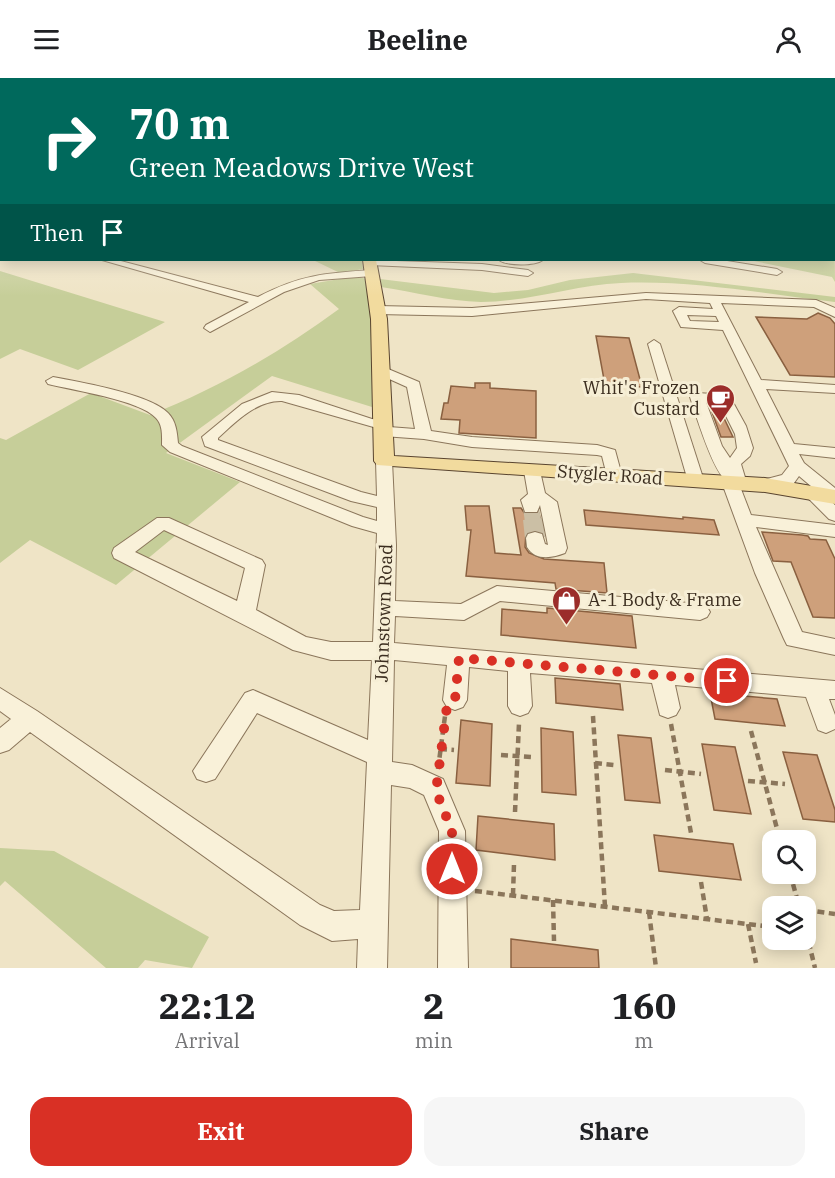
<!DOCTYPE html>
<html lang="en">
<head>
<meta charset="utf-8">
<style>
  body { margin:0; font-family:"IBM Plex Serif",serif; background:#f6f6f6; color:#202124; height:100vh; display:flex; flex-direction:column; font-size:22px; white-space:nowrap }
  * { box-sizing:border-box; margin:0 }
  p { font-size:20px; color:#757577 }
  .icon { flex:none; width:33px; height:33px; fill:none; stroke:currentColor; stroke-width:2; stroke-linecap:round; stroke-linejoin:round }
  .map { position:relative; height:890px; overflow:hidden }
  .drawer { display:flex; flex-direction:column; background:#fff; flex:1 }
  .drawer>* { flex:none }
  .hud { position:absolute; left:0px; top:0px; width:836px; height:183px; box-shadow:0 3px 15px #0003; background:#00695c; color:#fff; overflow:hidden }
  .fabs { position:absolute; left:762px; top:752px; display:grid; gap:12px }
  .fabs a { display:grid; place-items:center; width:54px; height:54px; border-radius:12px; background:#fff; box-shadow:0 3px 15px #0003; font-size:30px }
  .pin { position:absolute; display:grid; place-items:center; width:51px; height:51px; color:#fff; margin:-26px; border:3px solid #fff; border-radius:50%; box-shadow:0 2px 6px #0007 }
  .me { position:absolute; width:66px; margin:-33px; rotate:0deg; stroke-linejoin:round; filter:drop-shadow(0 0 4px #0008) }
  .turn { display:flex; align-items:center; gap:21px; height:126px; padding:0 30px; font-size:27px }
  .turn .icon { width:78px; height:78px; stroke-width:2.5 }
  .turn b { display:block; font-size:42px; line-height:51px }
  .then { display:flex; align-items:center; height:57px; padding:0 30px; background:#0003; gap:12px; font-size:22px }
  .eta { display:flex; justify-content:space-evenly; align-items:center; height:102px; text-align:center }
  .eta b { font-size:36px; font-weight:700; line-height:42px }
  .cta { display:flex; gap:12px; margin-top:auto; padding:12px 30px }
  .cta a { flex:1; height:69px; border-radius:18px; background:#d93025; color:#fff; font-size:24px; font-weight:700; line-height:69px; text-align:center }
  .cta a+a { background:#f6f6f6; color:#202124 }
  header { display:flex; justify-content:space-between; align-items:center; height:78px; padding:0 30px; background:#fff; font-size:27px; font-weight:700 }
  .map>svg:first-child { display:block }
  .green { fill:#c6ce99 }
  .building { fill:#cea07b; stroke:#8a6040; stroke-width:1.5 }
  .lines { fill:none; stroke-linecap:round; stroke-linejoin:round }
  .minor-tunnel-far1 { stroke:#cbbfa5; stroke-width:16; stroke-dasharray:16 8; stroke-linecap:butt }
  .minor-tunnel { stroke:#cbbfa5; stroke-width:20; stroke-dasharray:20 10; stroke-linecap:butt }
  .minor-casing { stroke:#8b765b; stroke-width:2 }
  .major-casing { stroke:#59442f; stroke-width:2 }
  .path { stroke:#8b765b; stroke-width:4.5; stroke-dasharray:7 4.5; stroke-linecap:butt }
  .minor { fill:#f9f1d9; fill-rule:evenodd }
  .major { fill:#f2db9e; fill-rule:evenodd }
  .route { stroke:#d93025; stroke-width:10; stroke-dasharray:0 18 }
  .labels { text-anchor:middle; stroke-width:6; stroke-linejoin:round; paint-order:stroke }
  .poi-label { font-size:18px; fill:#3b2d1f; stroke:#f6eed5; text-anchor:end }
  .street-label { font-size:18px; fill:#3b2d1f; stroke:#f6eed5 }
</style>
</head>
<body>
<header><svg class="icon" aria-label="menu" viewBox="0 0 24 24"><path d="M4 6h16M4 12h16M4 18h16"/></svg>Beeline<svg class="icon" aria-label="person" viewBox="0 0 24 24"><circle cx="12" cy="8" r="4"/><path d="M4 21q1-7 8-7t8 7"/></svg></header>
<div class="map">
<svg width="835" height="890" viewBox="0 0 835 890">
  <rect width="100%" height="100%" fill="#efe4c6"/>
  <g class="green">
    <polygon points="834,93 835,204 832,199 749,182 834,182"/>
    <polygon points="313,182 362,182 363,191 340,195"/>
    <polygon points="0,193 165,244 78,292 20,271 0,281"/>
    <path d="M 633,195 L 835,219 L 835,224 C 765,216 692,202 621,205 C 574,207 528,224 481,224 C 448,223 414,214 381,209 L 380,201 L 494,215 L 528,212 L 570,202 Z"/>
    <path d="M 357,198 L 366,201 L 374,260 L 372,329 L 272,298 L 166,375 L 240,404 L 116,507 L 30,462 L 0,485 L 0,360 L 6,362 L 91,315 L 150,337 C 218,310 281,274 339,231 L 310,206 Z"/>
    <polygon points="0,770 54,773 209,859 192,890 145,882 138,890 106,890 5,803 0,808"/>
  </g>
  <g class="building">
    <polygon points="818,235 830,240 835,246 835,299 790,297 756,239 807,241"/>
    <polygon points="596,258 629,260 642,309 605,307"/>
    <polygon points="475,305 490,305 490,310 536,313 536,360 459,355 460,342 441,341 444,325 448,325 451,308 475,310"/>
    <polygon points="712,334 721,334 733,359 721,359"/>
    <polygon points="465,428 489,428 495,475 521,477 513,430 521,430 525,436 539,435 543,454 534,452 526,455 525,469 529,475 544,481 604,485 607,515 556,511 555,505 466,498 471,452 467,452"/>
    <polygon points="584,432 683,441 683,439 714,442 719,457 586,447"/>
    <polygon points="762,454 802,457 808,458 810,461 826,462 835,481 835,540 813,539 791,484 773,483"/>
    <polygon points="547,530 632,538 636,570 501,557 502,531 547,535"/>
    <polygon points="555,600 620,606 623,632 556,625"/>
    <polygon points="710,615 777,621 785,648 715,641"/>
    <polygon points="461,642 492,646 490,708 456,705"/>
    <polygon points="541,650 573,654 576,717 542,714"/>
    <polygon points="618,657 651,660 660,725 625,722"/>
    <polygon points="702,666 735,669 751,736 714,732"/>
    <polygon points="783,674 817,677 835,732 835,744 803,741"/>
    <polygon points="478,738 554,746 555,782 476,772"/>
    <polygon points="654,757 733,766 741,802 659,793"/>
    <polygon points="511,861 598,872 599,890 511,890"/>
  </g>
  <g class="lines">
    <polyline class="minor-tunnel-far1" points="531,430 533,443"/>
    <polyline class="minor-tunnel" points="533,441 535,460"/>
    <defs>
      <g id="minor">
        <rect x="0" y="97" width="2" height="4"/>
        <rect x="0" y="138" width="2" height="6"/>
        <path d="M 102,182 L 117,182 L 258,219 C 299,197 326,195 372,192 L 377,195 L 372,198 L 319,202 L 284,214 L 210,254 L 204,250 L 206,247 L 249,224 Z"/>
        <polygon points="367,182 482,186 528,192 533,195 528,198 482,192 370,187 365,184"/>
        <path d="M 499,182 L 543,182 C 535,188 507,188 499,182 Z"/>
        <polygon points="700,182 721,182 777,191 782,194 777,197 705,185"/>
        <path d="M 646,215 L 816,222 L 835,230 L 835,239 L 814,229 L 721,225 L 761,302 L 835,307 L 835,315 L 766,311 L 794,366 L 835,370 L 835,380 L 799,376 L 804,385 L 835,410 L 835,424 L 832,424 L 835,427 L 835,443 L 829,441 L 806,418 L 803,414 L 806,410 L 812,409 L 799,398 L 794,405 L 765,412 L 759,411 L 757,407 L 759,403 L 782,397 L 789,388 L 723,252 L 681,249 L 673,233 L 679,229 L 713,231 L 710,225 L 646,221 L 472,238 L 378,236 L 372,232 L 378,228 L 472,230 ZM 687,237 L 716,238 L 719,244 L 690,243 Z"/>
        <polygon points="654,262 660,266 704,403 702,407 690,407 688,403 648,266"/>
        <path d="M 381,288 L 419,304 L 431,353 L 472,359 L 597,367 L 615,372 L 622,398 L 620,402 L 608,402 L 602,378 L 597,377 L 472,369 L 424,361 L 383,358 L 378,356 L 375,353 L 377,350 L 282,323 C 257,322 235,344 218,360 L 218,362 L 361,414 L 377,418 L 376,383 L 378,380 L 390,380 L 392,383 L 396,467 L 395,523 L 461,526 L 497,508 L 700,526 L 707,529 L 710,534 L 707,539 L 700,542 L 500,523 L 464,542 L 395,538 L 394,565 L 835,603 L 835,621 L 829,621 L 835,637 L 835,651 L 826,655 L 818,652 L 806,619 L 675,607 L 680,630 L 676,637 L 668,640 L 660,637 L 652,605 L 530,595 L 532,628 L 528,635 L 520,638 L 512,635 L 508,628 L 508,593 L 469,589 L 467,622 L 463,629 L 455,632 L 447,629 L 443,622 L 447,587 L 394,582 L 392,684 L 412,687 L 443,701 L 465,753 L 468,890 L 438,890 L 439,753 L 424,717 L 410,710 L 391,707 L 387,890 L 357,890 L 358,861 L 332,863 L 300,847 L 30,654 L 9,672 L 0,675 L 0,650 L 11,641 L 0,633 L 0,610 L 37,633 L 320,827 L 334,833 L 360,832 L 367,684 L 257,635 L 215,701 L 206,704 L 197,701 L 193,693 L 245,615 L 253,612 L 368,662 L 372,582 L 331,582 L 293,572 L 114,480 L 112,475 L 114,470 L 157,440 L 169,440 L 262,482 L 265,487 L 256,532 L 306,559 L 331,564 L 373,564 L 377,455 L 352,448 L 170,374 L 162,367 C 162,358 163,347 156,340 C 140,322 72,312 48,306 L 46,303 L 53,299 C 79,304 150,316 168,335 C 176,343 177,354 178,365 L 182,368 L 363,439 L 377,443 L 377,429 L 351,423 L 205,368 L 202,359 L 242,326 L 272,314 L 299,317 L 372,341 L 388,343 L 391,346 L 389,349 L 415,351 L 407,309 L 376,295 L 374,292 ZM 164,452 L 245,490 L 237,523 L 135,474 Z"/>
        <path d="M 697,315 L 729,317 L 746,348 L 753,370 L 750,378 L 741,386 L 747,406 L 741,411 L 751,437 L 835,447 L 835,459 L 756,449 L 802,554 L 835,561 L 835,577 L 787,567 L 784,561 L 755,495 L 722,405 L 726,401 C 714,397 695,334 690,319 ZM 706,324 L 719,324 L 735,356 L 737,370 L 730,380 L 722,368 Z"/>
        <path d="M 532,388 L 540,393 L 545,415 L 557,424 L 567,470 L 565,475 C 552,480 535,483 527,469 L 526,460 L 528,456 L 535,454 L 542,456 L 545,466 L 548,467 L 540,427 L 537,434 L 525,434 L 521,422 L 528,416 L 524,393 Z"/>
      </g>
      <polygon id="major" points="363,182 376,182 387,241 394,378 765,400 835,412 835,426 765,414 377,387 374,383 371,241"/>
    </defs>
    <use href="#minor" class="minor-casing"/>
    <use href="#major" class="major-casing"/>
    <g class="path">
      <polyline points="593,638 605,829"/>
      <polyline points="671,646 691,755"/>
      <polyline points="751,653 780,762"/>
      <polyline points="440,671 454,672"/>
      <polyline points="501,677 532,679"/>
      <polyline points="595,685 614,687"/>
      <polyline points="438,691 445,638"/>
      <polyline points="665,692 701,696"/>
      <polyline points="748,703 785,706"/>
      <polyline points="515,734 519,645"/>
      <polyline points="790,795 799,828"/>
      <polyline points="701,804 707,841"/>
      <polyline points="475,813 772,849"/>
      <polyline points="513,817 514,786"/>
      <polyline points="553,822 554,863"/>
      <polyline points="806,832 835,836"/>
      <polyline points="649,834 656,890"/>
      <polyline points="748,846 756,885"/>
      <polyline points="806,853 815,890"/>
    </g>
    <use href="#minor" class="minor"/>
    <use href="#major" class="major"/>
  </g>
  <linearGradient id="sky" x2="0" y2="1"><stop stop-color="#8ebad6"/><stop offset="0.43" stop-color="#f8f3e5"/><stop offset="1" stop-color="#f8f3e5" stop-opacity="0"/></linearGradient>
  <rect width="835" height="218" fill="url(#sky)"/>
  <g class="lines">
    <polyline class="route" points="452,791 452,753 436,713 447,628 455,622 459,580 727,603"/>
  </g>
  <defs>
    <symbol id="cafe-pin" viewBox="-11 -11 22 30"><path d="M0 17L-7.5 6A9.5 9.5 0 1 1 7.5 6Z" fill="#9b2d2a" stroke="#f6eed5"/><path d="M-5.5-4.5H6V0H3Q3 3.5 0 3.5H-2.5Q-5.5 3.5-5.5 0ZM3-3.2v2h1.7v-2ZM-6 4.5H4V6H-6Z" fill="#fff"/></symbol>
    <symbol id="shop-pin" viewBox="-11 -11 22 30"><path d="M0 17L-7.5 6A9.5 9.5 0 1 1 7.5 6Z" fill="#9b2d2a" stroke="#f6eed5"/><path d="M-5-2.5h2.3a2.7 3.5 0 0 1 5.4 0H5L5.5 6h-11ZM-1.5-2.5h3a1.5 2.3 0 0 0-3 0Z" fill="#fff"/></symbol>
  </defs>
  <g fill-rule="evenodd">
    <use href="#cafe-pin" x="704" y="304" width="33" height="45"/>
    <use href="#shop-pin" x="550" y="506" width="33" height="45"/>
  </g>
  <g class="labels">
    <g class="poi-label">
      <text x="700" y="316">Whit's Frozen<tspan x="700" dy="21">Custard</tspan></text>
      <text x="588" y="528" text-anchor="start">A-1 Body &amp; Frame</text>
    </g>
    <g class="street-label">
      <text transform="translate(610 397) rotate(4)" y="6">Stygler Road</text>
      <text transform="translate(384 535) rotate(-88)" y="6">Johnstown Road</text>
    </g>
  </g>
</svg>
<div class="fabs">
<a><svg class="icon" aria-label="search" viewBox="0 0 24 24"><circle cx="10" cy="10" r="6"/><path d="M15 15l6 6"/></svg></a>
<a><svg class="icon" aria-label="layers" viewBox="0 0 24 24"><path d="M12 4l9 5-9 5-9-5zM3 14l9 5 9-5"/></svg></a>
</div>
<div class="pin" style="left:727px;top:603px;background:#d93025"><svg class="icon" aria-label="arrive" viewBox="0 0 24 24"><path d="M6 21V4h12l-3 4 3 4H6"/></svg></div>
<svg class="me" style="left:452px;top:791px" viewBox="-20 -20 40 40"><circle r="17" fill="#d93025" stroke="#fff" stroke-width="3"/><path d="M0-11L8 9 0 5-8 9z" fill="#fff"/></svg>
<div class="hud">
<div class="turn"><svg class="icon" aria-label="right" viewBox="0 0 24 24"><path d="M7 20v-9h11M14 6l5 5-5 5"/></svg><div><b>70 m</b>Green Meadows Drive West</div></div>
<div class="then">Then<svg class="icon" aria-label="arrive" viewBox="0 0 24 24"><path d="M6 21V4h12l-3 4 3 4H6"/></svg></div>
</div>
</div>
<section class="drawer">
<div class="eta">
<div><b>22:12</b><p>Arrival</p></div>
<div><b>2</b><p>min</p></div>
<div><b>160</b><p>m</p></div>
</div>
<div class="cta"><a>Exit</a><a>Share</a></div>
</section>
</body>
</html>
